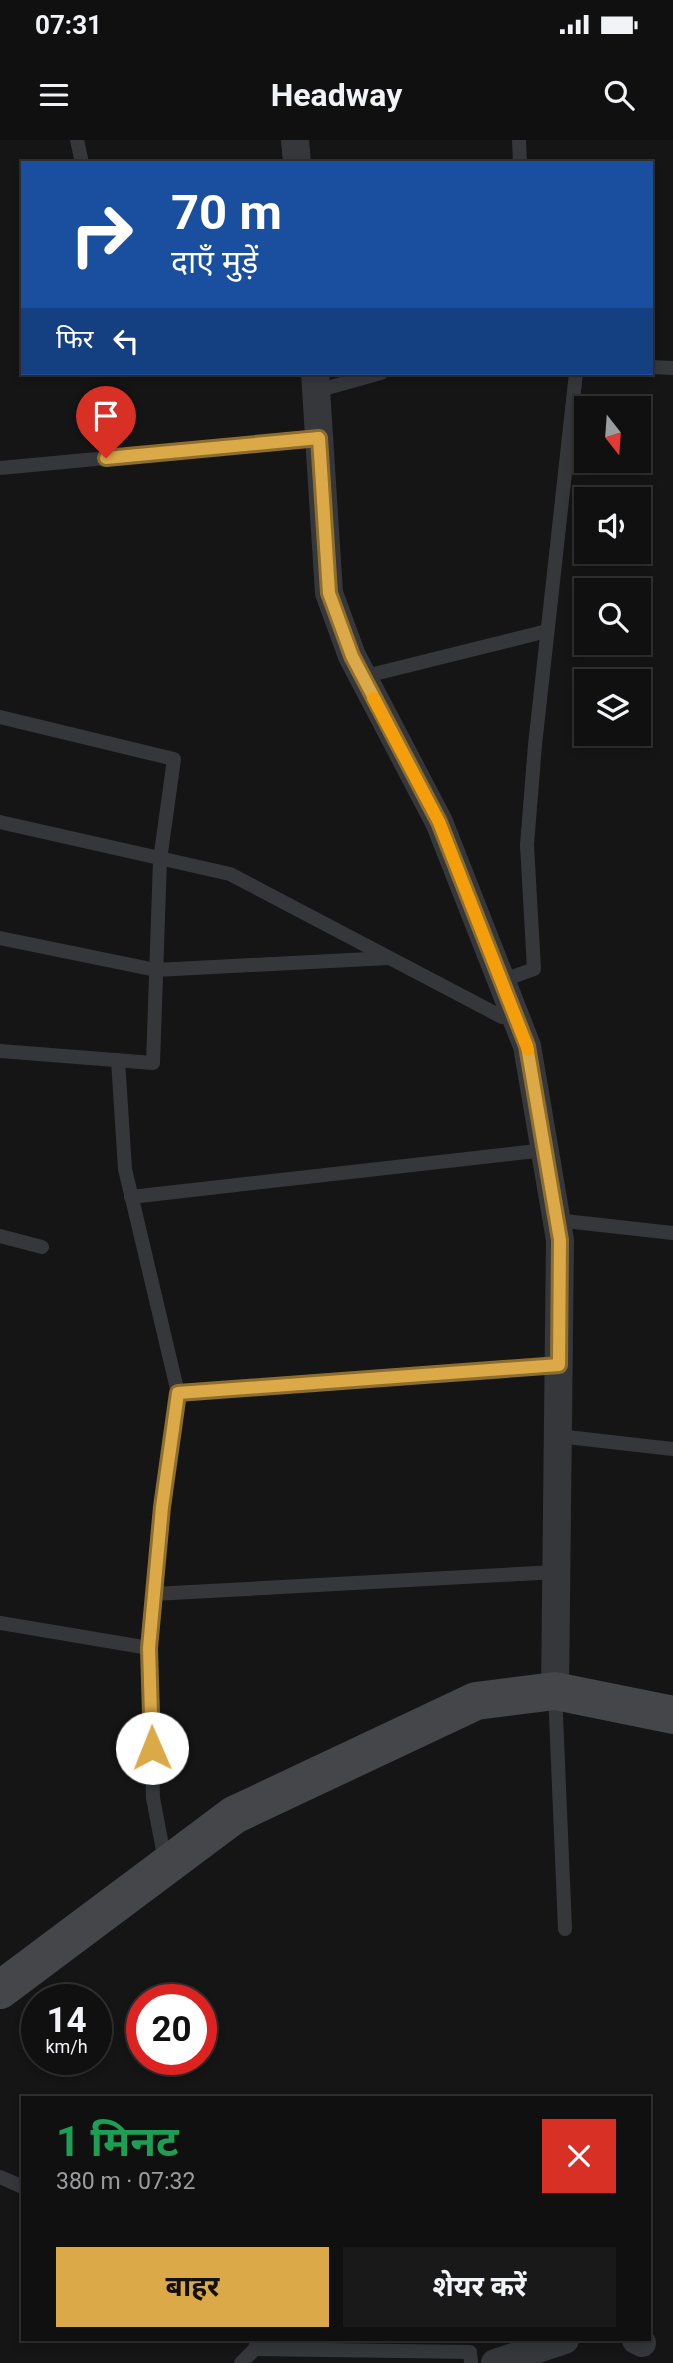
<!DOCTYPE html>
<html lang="hi">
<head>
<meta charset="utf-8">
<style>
  body { margin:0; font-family:Roboto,"Noto Sans Devanagari",sans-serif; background:#191919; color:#f1f3f6; height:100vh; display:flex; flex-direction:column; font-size:26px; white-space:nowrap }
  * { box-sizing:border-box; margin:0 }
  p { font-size:23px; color:#9c9d9f }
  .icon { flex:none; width:38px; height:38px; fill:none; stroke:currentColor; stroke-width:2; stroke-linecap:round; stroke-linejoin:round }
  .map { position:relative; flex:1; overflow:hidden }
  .sheet { position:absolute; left:21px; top:1956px; width:630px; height:245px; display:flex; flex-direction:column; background:#101010; border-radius:0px; box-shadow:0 4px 10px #0003,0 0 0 2px #303030 }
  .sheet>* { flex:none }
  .banner { position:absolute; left:21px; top:21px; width:632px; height:214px; border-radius:0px; box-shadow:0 4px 10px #0003,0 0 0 2px #303030; background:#1a4fa0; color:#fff; overflow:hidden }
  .needle { width:46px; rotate:163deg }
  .tools { position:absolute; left:574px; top:256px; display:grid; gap:14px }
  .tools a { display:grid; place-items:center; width:77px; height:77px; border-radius:0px; background:#101010; box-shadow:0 4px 10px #0003,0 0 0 2px #303030; font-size:35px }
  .speed { position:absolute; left:21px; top:1844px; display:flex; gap:14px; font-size:35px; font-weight:700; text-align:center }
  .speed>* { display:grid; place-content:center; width:91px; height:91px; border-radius:50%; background:#101010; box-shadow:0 4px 10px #0003,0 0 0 2px #303030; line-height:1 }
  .speed small { font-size:18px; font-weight:400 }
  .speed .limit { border:10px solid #d22; background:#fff; color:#111 }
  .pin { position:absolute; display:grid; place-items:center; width:60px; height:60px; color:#fff; margin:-72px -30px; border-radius:50% 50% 50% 0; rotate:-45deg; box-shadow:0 0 7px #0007 }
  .pin .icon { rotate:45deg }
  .me { position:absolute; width:77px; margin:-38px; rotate:359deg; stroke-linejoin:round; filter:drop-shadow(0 0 5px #0008) }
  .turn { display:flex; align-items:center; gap:24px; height:147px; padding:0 35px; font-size:32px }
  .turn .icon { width:91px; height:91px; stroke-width:2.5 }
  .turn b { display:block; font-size:49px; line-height:60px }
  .then { display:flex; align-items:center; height:66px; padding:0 35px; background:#0003; gap:14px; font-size:26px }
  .round { display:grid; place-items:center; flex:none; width:74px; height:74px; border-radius:0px; background:#191919 }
  .head { display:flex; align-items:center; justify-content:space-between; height:119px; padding:0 35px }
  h1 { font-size:42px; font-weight:700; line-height:52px; color:#1e9e55 }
  .action { display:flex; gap:14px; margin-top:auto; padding:14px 35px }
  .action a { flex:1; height:80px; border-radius:0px; background:#dba947; color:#111; font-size:28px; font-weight:700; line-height:80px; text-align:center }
  .action a+a { background:#191919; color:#f1f3f6 }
  .status { display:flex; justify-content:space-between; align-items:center; height:49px; padding:0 35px; background:#101010; direction:ltr }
  .status svg { height:19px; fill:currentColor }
  header { display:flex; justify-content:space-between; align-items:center; height:91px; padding:0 35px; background:#101010; font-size:32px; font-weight:700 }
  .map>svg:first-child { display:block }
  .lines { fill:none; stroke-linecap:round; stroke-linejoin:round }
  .lane { stroke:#36373a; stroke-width:14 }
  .street { stroke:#36373a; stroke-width:28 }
  .secondary { stroke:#44464a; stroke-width:38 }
  .route-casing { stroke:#8e6e2e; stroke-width:18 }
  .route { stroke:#dba947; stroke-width:12 }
  .slow { stroke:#f59e0b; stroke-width:12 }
</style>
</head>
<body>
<div class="status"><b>07:31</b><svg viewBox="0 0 49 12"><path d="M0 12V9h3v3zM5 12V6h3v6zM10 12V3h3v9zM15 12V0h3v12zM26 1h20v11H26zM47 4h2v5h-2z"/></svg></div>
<header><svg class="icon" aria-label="menu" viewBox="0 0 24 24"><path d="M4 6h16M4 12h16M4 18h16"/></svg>Headway<svg class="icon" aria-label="search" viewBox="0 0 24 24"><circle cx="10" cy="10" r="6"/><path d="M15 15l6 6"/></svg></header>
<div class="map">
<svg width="673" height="2223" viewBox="0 0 673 2223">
  <rect width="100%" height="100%" fill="#151516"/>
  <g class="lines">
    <g class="lane">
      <polyline points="77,0 82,23"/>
      <polyline points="519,0 520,23"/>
      <polyline points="651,227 673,228"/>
      <polyline points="316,251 381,233"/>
      <polyline points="0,328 319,298"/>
      <polyline points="362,537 547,491"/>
      <polyline points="0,577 174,619 160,720 153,923 0,911"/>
      <polyline points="0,682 230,734 502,877 515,876"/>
      <polyline points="0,798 156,830 388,818"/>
      <polyline points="501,841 534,829 527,705 535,605 576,233"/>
      <polyline points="118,920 125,1029 178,1253 162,1367 149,1508 153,1658 165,1721"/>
      <polyline points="131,1057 545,1010"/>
      <polyline points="556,1080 673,1093"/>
      <polyline points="0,1096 42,1107"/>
      <polyline points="178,1253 559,1225"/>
      <polyline points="558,1296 673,1309"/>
      <polyline points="154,1454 556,1432"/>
      <polyline points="0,1483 149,1508"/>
      <polyline points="555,1552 565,1789"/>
      <polyline points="0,2037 23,2047"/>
      <polyline points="255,2209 470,2212 471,2223"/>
      <polyline points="241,2223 255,2209 257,2201"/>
    </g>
    <g class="street">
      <polyline points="295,0 297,23"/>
      <polyline points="315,233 329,453 352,516 439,682 527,906 560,1100 555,1551"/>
      <polyline points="636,2200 642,2203"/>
      <polyline points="495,2223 565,2200"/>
    </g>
    <polyline class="secondary" points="0,1850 234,1675 476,1561 555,1551 673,1575"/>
  </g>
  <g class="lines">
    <defs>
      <polyline id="route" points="106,318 319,298 329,453 352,516 439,682 527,906 560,1100 559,1225 178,1253 162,1367 149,1508 152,1608"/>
    </defs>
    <use href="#route" class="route-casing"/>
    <use href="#route" class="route"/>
    <polyline class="slow" points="373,558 439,682 528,910"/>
  </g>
</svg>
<div class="tools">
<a><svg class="needle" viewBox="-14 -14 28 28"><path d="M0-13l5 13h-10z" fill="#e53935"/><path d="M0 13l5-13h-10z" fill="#9c9d9f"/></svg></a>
<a><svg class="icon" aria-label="sound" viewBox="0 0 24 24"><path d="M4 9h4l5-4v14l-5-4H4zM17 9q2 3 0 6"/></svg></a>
<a><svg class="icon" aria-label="search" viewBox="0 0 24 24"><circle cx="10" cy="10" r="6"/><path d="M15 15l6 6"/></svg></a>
<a><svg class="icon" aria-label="layers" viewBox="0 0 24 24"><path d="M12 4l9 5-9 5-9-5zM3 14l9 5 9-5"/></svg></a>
</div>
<div class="speed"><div>14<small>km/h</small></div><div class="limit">20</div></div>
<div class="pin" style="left:106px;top:318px;background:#d93025"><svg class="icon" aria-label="arrive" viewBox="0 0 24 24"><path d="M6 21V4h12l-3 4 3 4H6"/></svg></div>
<svg class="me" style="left:152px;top:1608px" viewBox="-20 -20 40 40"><circle r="19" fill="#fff"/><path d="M0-13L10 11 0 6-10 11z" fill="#dba947"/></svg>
<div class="banner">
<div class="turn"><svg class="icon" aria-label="right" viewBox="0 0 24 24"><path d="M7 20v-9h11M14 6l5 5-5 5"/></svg><div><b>70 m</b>दाएँ मुड़ें</div></div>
<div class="then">फिर<svg class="icon" aria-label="left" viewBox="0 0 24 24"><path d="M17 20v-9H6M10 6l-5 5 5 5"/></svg></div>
</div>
<section class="sheet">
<div class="head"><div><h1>1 मिनट</h1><p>380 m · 07:32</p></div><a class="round" style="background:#d93025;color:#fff"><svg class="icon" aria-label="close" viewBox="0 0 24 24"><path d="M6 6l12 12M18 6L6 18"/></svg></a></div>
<div class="action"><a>बाहर</a><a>शेयर करें</a></div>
</section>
</div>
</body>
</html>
